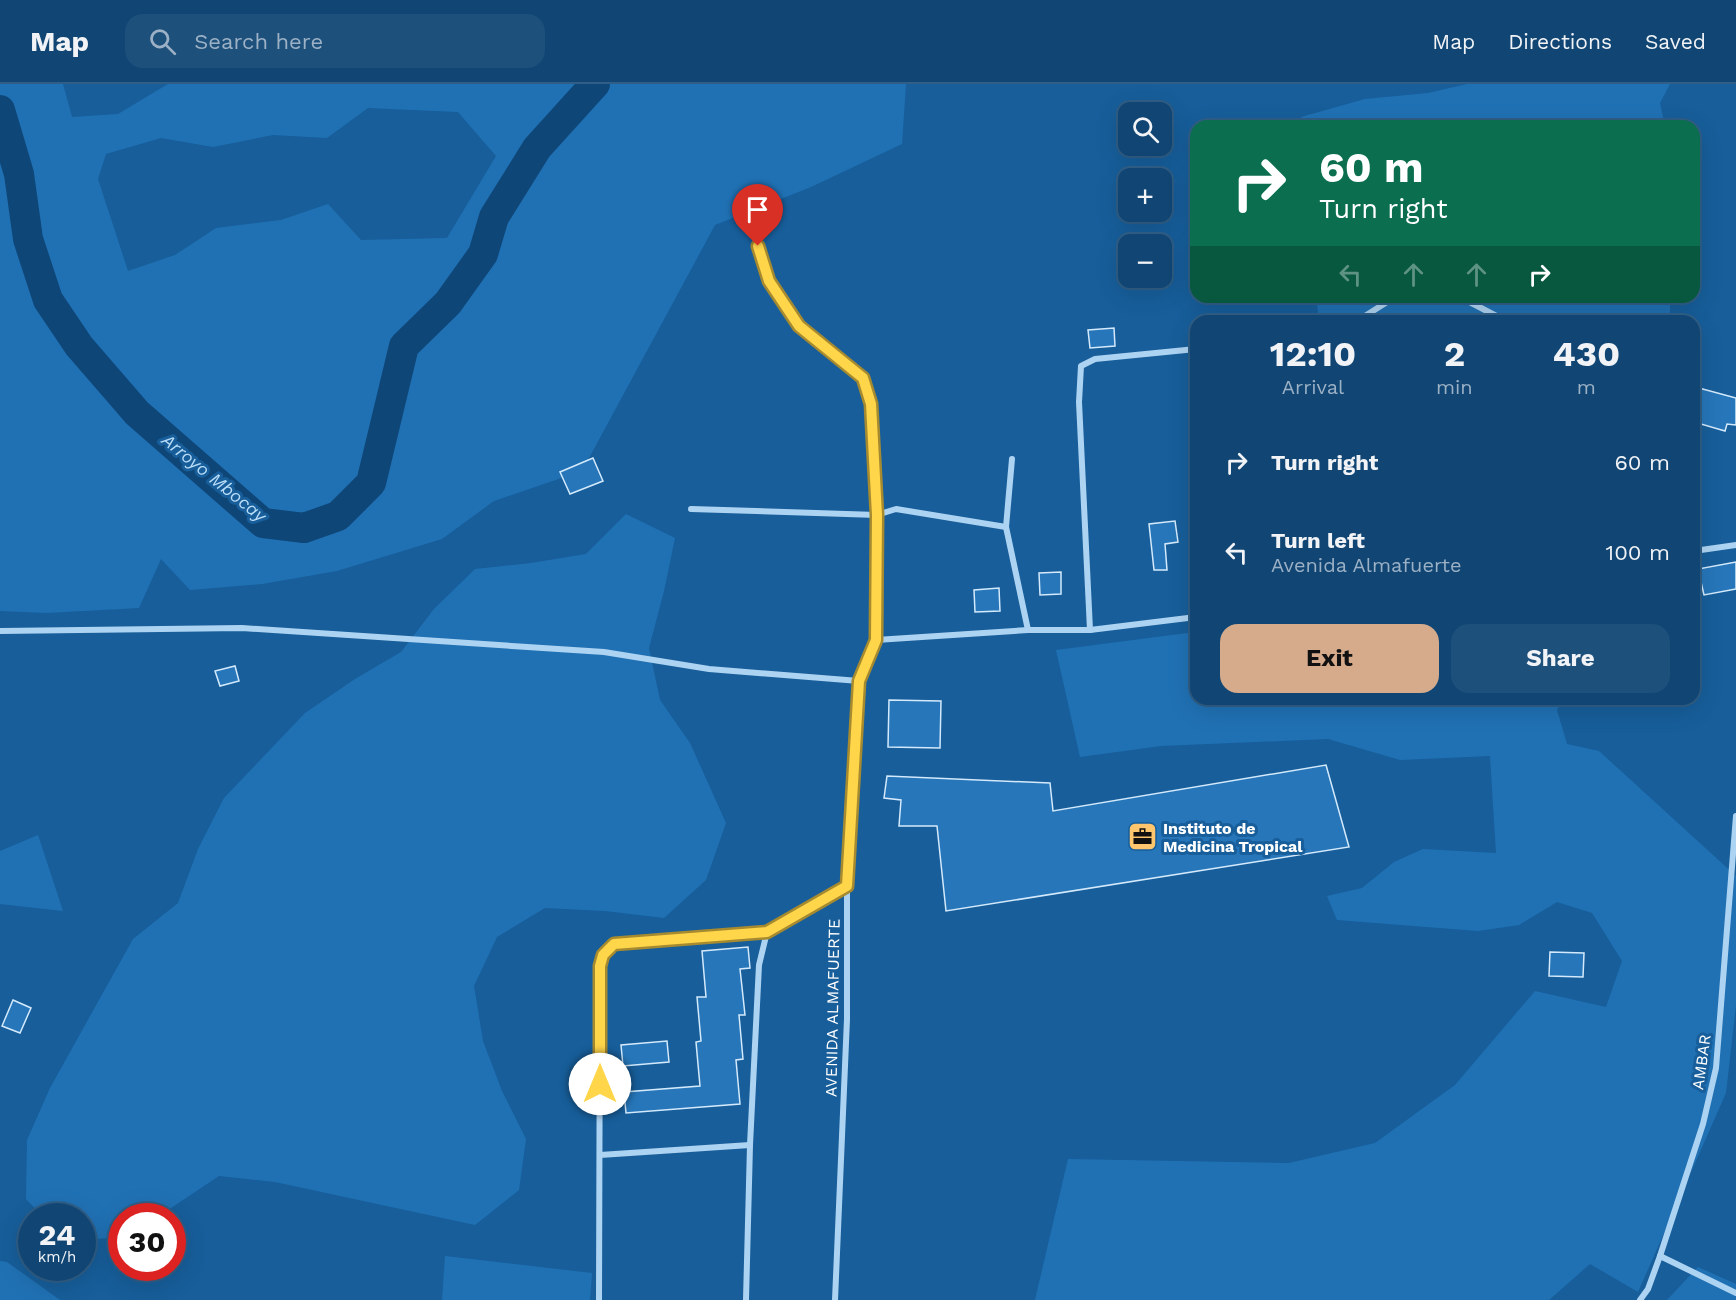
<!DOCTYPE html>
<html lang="en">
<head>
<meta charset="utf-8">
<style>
  body { margin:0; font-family:"Work Sans",sans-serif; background:#1e507c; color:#f1f3f6; height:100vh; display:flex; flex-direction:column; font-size:22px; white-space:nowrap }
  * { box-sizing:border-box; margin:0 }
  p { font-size:20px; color:#9cb1c5 }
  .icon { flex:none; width:33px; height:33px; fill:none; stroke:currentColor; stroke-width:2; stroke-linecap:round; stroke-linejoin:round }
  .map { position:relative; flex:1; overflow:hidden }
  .panel { position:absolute; left:1190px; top:231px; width:510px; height:390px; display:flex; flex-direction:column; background:#114674; border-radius:18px; box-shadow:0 6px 24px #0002,0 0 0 2px #305e86 }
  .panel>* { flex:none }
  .banner { position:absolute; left:1190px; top:36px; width:510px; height:183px; border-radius:18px; box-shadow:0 6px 24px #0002,0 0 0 2px #305e86; background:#0b6e4f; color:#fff; overflow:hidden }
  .buttons { position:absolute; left:1118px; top:18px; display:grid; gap:12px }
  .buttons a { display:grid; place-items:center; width:54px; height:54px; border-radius:12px; background:#114674; box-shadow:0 6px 24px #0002,0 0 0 2px #305e86; font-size:30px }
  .speed { position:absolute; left:18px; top:1119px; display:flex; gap:12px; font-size:30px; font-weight:700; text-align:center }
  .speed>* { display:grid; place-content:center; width:78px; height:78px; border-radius:50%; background:#114674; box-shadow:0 6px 24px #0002,0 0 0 2px #305e86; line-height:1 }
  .speed small { font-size:15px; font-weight:400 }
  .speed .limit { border:9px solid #d22; background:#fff; color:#111 }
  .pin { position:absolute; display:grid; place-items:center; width:51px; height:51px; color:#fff; margin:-62px -26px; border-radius:50% 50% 50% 0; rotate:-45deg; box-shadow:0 0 6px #0007 }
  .pin .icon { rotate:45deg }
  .me { position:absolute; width:66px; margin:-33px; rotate:0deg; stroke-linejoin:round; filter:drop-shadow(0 0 4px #0008) }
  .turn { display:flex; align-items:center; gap:21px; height:126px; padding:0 30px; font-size:27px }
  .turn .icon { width:78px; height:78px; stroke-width:2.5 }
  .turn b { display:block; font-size:42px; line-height:51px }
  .lanes { display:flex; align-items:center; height:57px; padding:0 30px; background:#0003; justify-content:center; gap:30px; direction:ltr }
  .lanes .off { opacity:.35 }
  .eta { display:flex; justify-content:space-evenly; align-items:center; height:102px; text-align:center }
  .eta b { font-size:36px; font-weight:700; line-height:42px }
  .button { display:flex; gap:12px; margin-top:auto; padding:12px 30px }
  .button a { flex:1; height:69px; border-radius:18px; background:#d6ab8b; color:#111; font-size:24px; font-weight:700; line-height:69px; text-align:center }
  .button a+a { background:#1e507c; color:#f1f3f6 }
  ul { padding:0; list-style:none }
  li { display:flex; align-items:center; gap:18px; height:90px; padding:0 30px }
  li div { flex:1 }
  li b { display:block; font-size:22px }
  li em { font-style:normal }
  header { display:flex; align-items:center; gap:36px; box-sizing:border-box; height:84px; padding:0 30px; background:#114674; border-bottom:2px solid #305e86 }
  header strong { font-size:28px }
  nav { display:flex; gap:33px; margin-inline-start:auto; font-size:21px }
  .search { width:420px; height:54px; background:#1e507c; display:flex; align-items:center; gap:15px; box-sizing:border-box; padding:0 21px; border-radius:18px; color:#9cb1c5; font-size:22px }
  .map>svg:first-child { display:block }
  .green { fill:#2071b4; fill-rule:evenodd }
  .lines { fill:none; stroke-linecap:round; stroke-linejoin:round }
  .river { stroke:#0f4678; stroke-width:30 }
  .building { fill:#2676b9; stroke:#d4eafc; stroke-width:1.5 }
  .street { stroke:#add3f2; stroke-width:6 }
  .route-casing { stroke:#a68a30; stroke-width:15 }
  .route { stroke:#ffd54a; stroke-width:10 }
  .labels { text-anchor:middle; stroke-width:6; stroke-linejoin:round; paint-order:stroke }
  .poi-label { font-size:16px; font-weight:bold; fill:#fff; stroke:#175e9a; text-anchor:start }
  .street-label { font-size:16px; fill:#fff; stroke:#175e9a }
  .water-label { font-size:18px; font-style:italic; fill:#b9dcf8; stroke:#175e9a }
</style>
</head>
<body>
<header>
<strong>Map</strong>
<div class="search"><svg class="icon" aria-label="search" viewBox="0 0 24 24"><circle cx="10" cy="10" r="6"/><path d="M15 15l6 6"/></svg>Search here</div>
<nav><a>Map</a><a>Directions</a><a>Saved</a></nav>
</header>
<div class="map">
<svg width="1736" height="1216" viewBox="0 0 1736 1216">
  <rect width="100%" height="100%" fill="#175e9a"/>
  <g class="green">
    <path d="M 0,0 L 63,0 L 72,33 L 118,30 L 168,0 L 906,0 L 902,60 L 811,103 L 715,141 L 582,387 L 494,417 L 442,455 L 337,487 L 262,500 L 190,506 L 161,475 L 139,524 L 46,529 L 0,527 ZM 368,24 L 458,28 L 496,72 L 447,154 L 361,156 L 328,120 L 281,136 L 216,144 L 175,171 L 128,187 L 98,95 L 106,70 L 161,54 L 213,63 L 273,51 L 327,54 Z"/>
    <polygon points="1467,0 1670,0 1660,19 1665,42 1304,42 1301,33 1365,15 1428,9"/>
    <polygon points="1316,213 1670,213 1670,234 1613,237 1319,237"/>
    <polygon points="626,430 675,454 664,507 649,564 660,616 690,659 726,739 706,796 664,834 605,827 545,824 497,853 474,902 483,957 502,1007 526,1055 519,1106 475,1141 275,1098 219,1092 159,1132 122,1132 121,1153 83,1156 82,1132 42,1132 26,1115 27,1056 50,1004 133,855 178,819 198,765 224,714 305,629 355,595 401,568 434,525 475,485 531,479 586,470"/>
    <polygon points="1195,548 1196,615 1563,615 1557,626 1567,660 1599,667 1736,792 1736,921 1726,1009 1638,1208 1590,1180 1549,1216 1035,1216 1068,1075 1289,1079 1375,1059 1455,1001 1535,907 1606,923 1622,877 1592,829 1557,818 1519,841 1478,847 1337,836 1327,812 1362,804 1394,778 1423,765 1496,769 1490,672 1400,676 1328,655 1161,662 1080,673 1056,566"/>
    <polygon points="38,751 63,827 0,820 0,767"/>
    <polygon points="445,1172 592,1189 590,1216 442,1216"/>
    <polygon points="0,1177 7,1178 60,1216 0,1216"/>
    <polygon points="1698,1183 1736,1200 1736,1216 1667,1216"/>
  </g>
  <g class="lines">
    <polyline class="river" points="0,26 19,90 28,155 48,216 79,262 137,329 263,439 304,444 338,432 371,399 404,262 448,219 483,170 494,133 537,64 595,0"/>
  </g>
  <g class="building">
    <polygon points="1114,244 1115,262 1090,264 1088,246"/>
    <polygon points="1699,304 1736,314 1736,341 1727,340 1725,347 1694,338 1694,310 1697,311"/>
    <polygon points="593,374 603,397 570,410 560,388"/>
    <polygon points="1175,437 1178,458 1165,460 1167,486 1154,486 1149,440"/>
    <polygon points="1736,478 1736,505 1704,511 1698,485"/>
    <polygon points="1061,488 1061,510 1040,511 1039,489"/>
    <polygon points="999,504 1000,527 975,528 974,506"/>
    <polygon points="235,582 239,597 220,602 215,587"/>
    <polygon points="889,616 941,617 940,664 888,663"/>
    <polygon points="1326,681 1349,763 946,827 937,742 899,742 901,716 884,714 887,692 1050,699 1053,727"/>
    <polygon points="748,863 750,884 740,885 745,931 739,931 743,975 736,976 740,1020 626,1029 624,1008 700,1002 696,958 701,957 697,913 706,913 702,867"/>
    <polygon points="1550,868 1584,869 1583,893 1549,892"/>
    <polygon points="13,916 31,924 20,949 2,942"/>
    <polygon points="667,957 669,978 623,982 621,961"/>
  </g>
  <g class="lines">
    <g class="street">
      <polyline points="752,144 769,197 799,241 863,294 871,320 877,431 876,556"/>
      <polyline points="1460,213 1506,237"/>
      <polyline points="1357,237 1395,213"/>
      <polyline points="1012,375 1006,443 1028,546"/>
      <polyline points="691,425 877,431 896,425 1006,443"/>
      <polyline points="1694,467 1736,461"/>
      <polyline points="1090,546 1079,318 1081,282 1095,275 1196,265"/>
      <polyline points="0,547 242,544 604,568 709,585 859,597"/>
      <polyline points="600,1071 750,1061"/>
      <polyline points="1660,1172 1736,1209"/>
      <polyline points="599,1216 600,882 603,871 614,860 767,848"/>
      <polyline points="746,1216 750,1061 759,881 767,848 847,802"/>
      <polyline points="835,1216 847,935 847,802 855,640 859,597 876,556 1028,546 1090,546 1196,533"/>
      <polyline points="1640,1216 1648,1205 1660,1172 1703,1040 1716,984 1736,732"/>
    </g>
  </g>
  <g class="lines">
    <defs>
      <polyline id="route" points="600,1000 600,882 603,871 614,860 767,848 847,802 859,597 876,556 877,431 871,320 863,294 799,242 769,197 758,162"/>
    </defs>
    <use href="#route" class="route-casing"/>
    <use href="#route" class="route"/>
  </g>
  <defs>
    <symbol id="office-square" viewBox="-11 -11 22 22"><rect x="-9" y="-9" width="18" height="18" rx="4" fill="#ffc66d" stroke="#175e9a"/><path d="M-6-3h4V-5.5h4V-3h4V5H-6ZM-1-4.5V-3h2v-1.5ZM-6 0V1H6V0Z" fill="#111"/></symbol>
  </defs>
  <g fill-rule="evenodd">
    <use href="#office-square" x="1126" y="736" width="33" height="33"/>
  </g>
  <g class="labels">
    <g class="poi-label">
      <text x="1163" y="750">Instituto de<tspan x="1163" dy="18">Medicina Tropical</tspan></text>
    </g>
    <g class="street-label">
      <text transform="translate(832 924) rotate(-89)" y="6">AVENIDA ALMAFUERTE</text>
      <text transform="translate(1701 978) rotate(-82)" y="6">AMBAR</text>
    </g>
    <g class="water-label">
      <text transform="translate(214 394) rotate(39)" y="6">Arroyo Mbocay</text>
    </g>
  </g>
</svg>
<div class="buttons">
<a><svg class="icon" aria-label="search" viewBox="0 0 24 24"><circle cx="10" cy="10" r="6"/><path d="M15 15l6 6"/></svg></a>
<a>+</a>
<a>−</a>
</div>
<div class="speed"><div>24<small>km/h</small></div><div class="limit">30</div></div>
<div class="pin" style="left:758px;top:162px;background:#d93025"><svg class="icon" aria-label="arrive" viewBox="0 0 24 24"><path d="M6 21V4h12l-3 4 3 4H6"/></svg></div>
<svg class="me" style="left:600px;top:1000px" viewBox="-20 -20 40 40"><circle r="19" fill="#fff"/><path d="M0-13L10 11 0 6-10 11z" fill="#ffd54a"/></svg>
<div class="banner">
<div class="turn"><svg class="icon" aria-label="right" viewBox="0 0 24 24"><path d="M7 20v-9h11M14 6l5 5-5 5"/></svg><div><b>60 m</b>Turn right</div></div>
<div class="lanes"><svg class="icon off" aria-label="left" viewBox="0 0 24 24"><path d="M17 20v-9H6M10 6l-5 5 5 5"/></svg><svg class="icon off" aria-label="ahead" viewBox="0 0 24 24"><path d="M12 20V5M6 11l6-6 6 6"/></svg><svg class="icon off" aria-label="ahead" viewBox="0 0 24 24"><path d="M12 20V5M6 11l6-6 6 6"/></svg><svg class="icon" aria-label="right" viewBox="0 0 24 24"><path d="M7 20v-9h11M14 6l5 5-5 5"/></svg></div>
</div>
<section class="panel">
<div class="eta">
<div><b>12:10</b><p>Arrival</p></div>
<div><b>2</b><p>min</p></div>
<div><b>430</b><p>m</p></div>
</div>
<ul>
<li><svg class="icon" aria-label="right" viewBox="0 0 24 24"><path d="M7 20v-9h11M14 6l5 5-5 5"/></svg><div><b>Turn right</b></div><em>60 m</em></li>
<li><svg class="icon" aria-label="left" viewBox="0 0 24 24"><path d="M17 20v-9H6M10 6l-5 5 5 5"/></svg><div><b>Turn left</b><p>Avenida Almafuerte</p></div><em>100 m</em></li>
</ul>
<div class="button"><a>Exit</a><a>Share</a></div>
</section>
</div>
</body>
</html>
